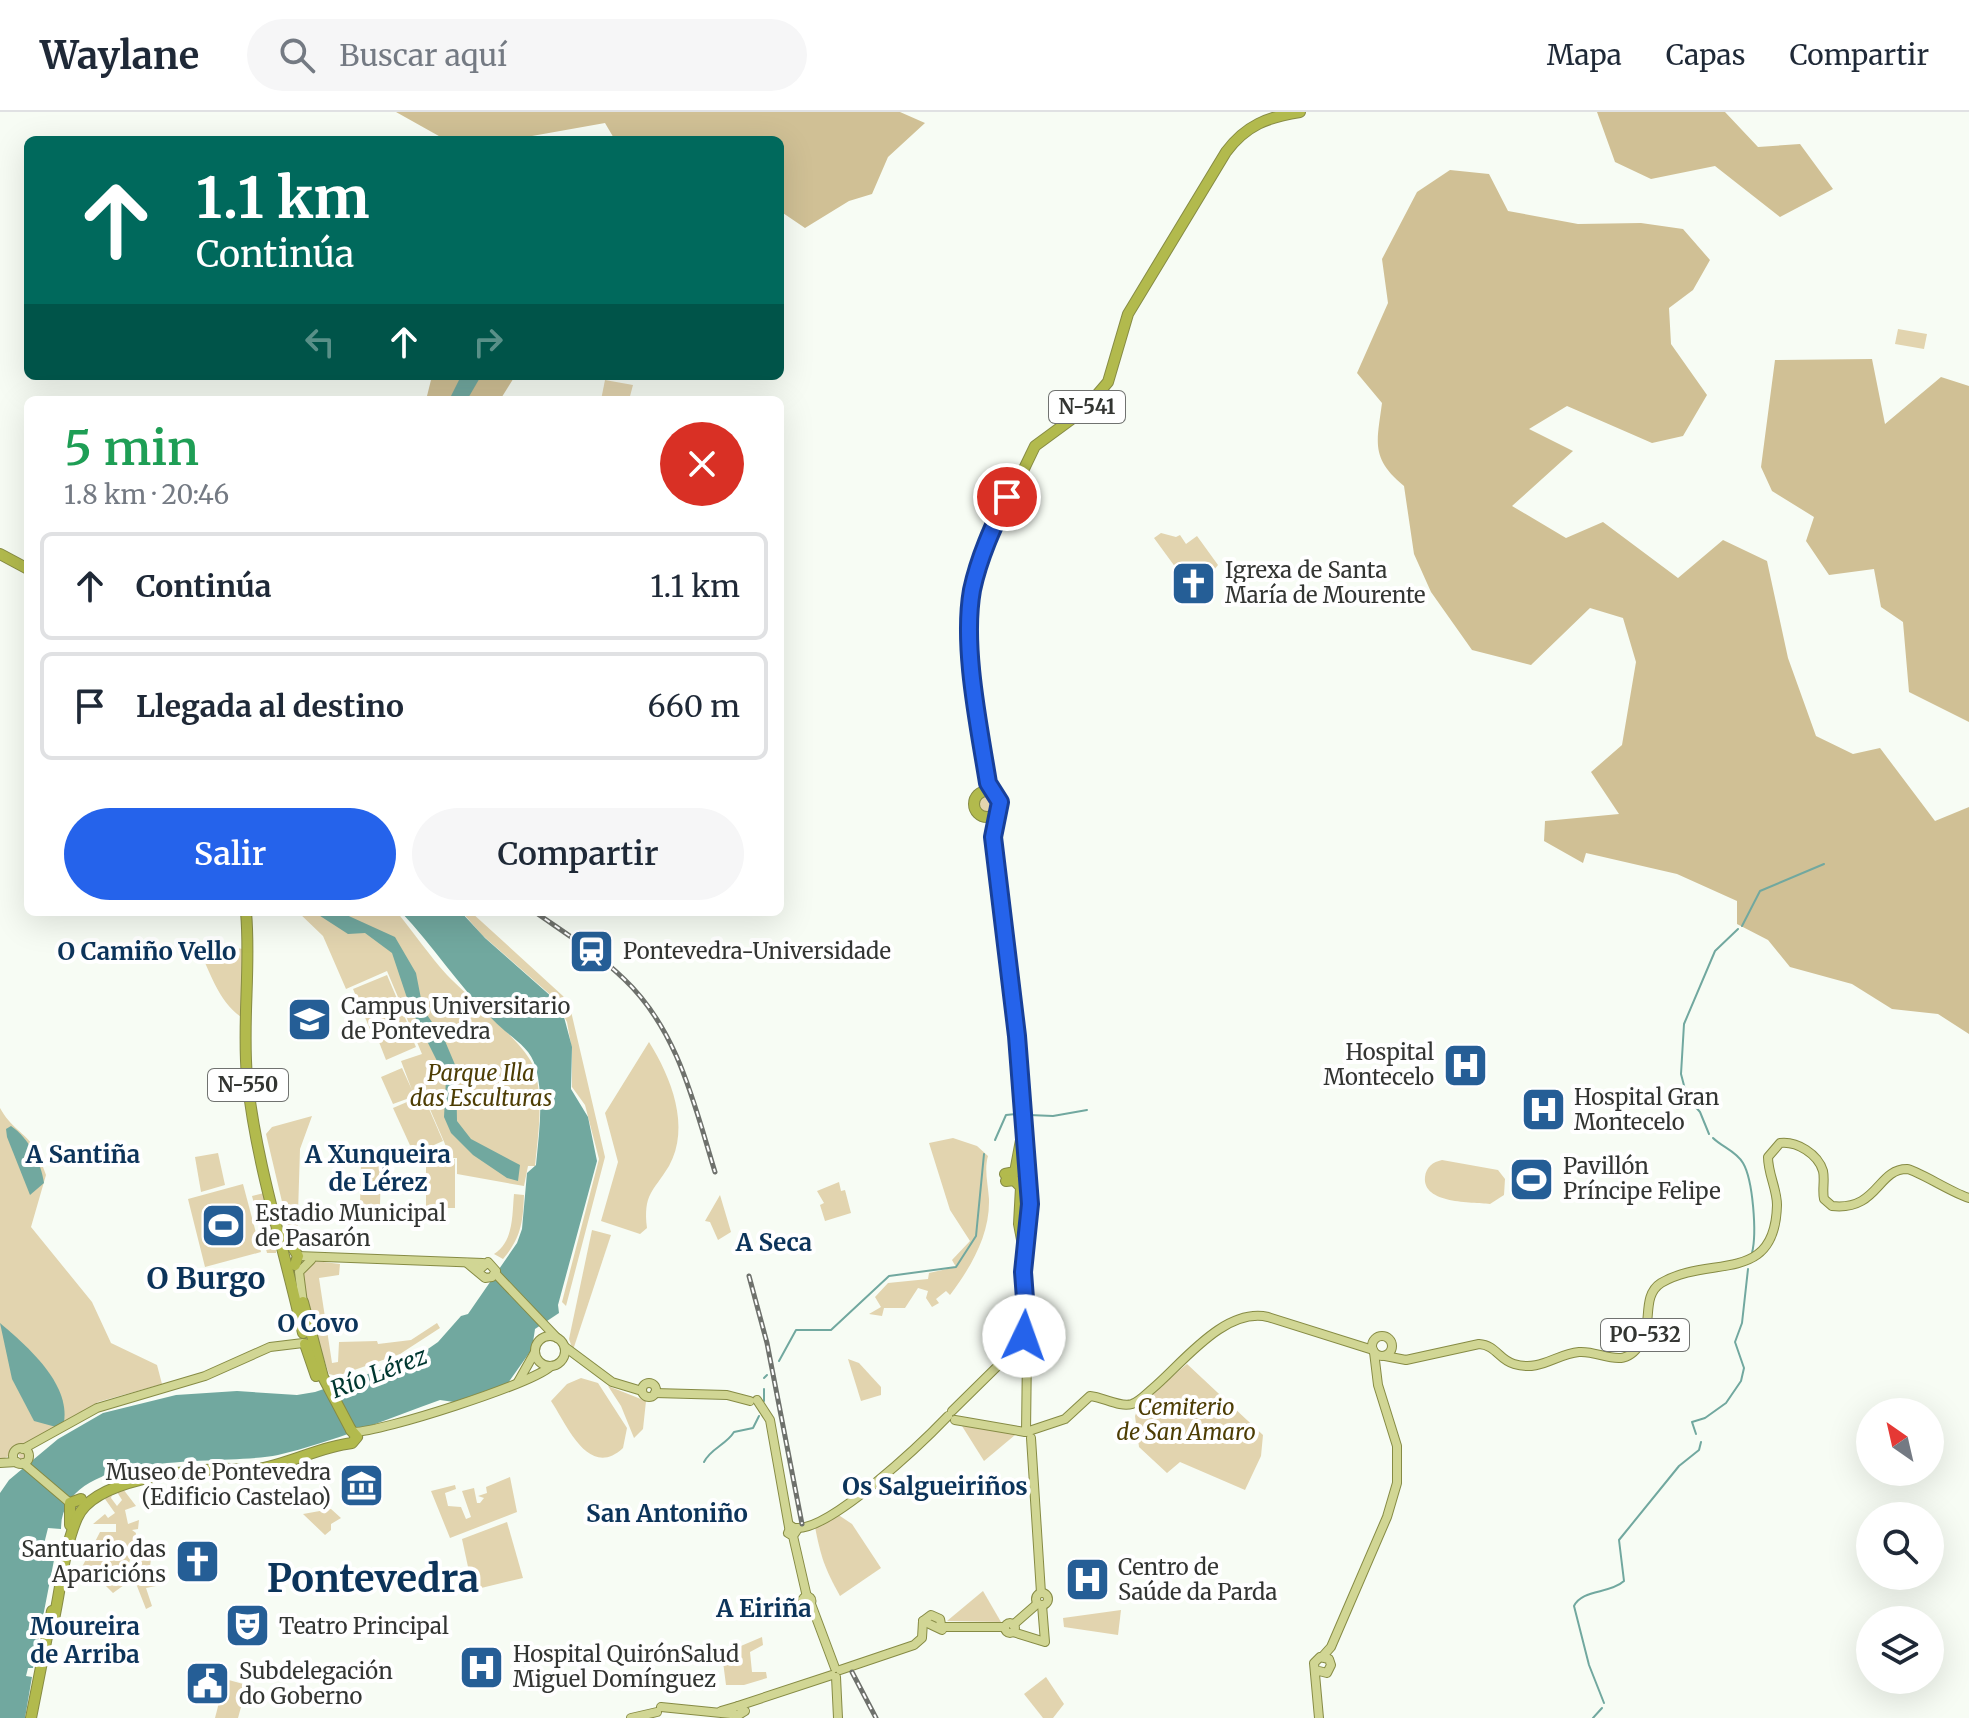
<!DOCTYPE html>
<html lang="es">
<head>
<meta charset="utf-8">
<style>
  body { margin:0; font-family:Merriweather,serif; background:#f6f6f7; color:#1f2937; height:100vh; display:flex; flex-direction:column; font-size:30px; white-space:nowrap }
  * { box-sizing:border-box; margin:0 }
  p { font-size:26px; color:#747a83 }
  .icon { flex:none; width:44px; height:44px; fill:none; stroke:currentColor; stroke-width:2; stroke-linecap:round; stroke-linejoin:round }
  .map { position:relative; flex:1; overflow:hidden }
  .side { position:absolute; left:24px; top:284px; width:760px; height:520px; display:flex; flex-direction:column; background:#fff; border-radius:12px; box-shadow:0 8px 32px #0002 }
  .side>* { flex:none }
  .top-card { position:absolute; left:24px; top:24px; width:760px; height:244px; border-radius:12px; box-shadow:0 8px 32px #0002; background:#00695c; color:#fff; overflow:hidden }
  .needle { width:52px; rotate:326deg }
  .fabs { position:absolute; left:1856px; top:1286px; display:grid; gap:16px }
  .fabs a { display:grid; place-items:center; width:88px; height:88px; border-radius:50%; background:#fff; box-shadow:0 8px 32px #0002; font-size:40px }
  .pin { position:absolute; display:grid; place-items:center; width:68px; height:68px; color:#fff; margin:-34px; border:4px solid #fff; border-radius:50%; box-shadow:0 2px 8px #0007 }
  .me { position:absolute; width:88px; margin:-44px; rotate:3deg; stroke-linejoin:round; filter:drop-shadow(0 0 6px #0008) }
  .turn { display:flex; align-items:center; gap:28px; height:168px; padding:0 40px; font-size:36px }
  .turn .icon { width:104px; height:104px; stroke-width:2.5 }
  .turn b { display:block; font-size:56px; line-height:68px }
  .lanes { display:flex; align-items:center; height:76px; padding:0 40px; background:#0003; justify-content:center; gap:40px; direction:ltr }
  .lanes .off { opacity:.35 }
  .round { display:grid; place-items:center; flex:none; width:84px; height:84px; border-radius:42px; background:#f6f6f7 }
  .summary { display:flex; align-items:center; justify-content:space-between; height:136px; padding:0 40px }
  h1 { font-size:48px; font-weight:600; line-height:60px; color:#1e9e55 }
  .primary-button { display:flex; gap:16px; margin-top:auto; padding:16px 40px }
  .primary-button a { flex:1; height:92px; border-radius:48px; background:#2563eb; color:#fff; font-size:32px; font-weight:600; line-height:92px; text-align:center }
  .primary-button a+a { background:#f6f6f7; color:#1f2937 }
  ul { padding:0; list-style:none }
  li { display:flex; align-items:center; gap:24px; height:108px; margin:0 16px 12px; padding:0 24px; border:4px solid #e0e1e3; border-radius:12px }
  li div { flex:1 }
  li b { display:block; font-size:30px }
  li em { font-style:normal }
  header { display:flex; align-items:center; gap:48px; box-sizing:border-box; height:112px; padding:0 40px; background:#fff; border-bottom:2px solid #e0e1e3 }
  header strong { font-size:38px }
  nav { display:flex; gap:44px; margin-inline-start:auto; font-size:28px }
  .search { width:560px; height:72px; background:#f6f6f7; display:flex; align-items:center; gap:20px; box-sizing:border-box; padding:0 28px; border-radius:44px; color:#747a83; font-size:30px }
  .map>svg:first-child { display:block }
  .green { fill:#e2d4af }
  .forest { fill:#d0c095 }
  .water { fill:#71a89f }
  .lines { fill:none; stroke-linecap:round; stroke-linejoin:round }
  .stream { stroke:#71a89f; stroke-width:2 }
  .major-casing { stroke:#868b44; stroke-width:10 }
  .highway-casing { stroke:#868b44; stroke-width:12 }
  .major { stroke:#d1d694; stroke-width:8 }
  .highway { stroke:#b2ba4d; stroke-width:10 }
  .rail-casing { stroke:#6e716c; stroke-width:5 }
  .rail { stroke:#fff; stroke-width:2; stroke-dasharray:6; stroke-linecap:butt }
  .route-casing { stroke:#184099; stroke-width:20 }
  .route { stroke:#2563eb; stroke-width:14 }
  .labels { text-anchor:middle; stroke-width:8; stroke-linejoin:round; paint-order:stroke }
  .shield { fill:#fff; stroke:#707270; stroke-width:2 }
  .shield-label { font-size:20px; font-weight:bold; fill:#333532 }
  .poi-label { font-size:22px; fill:#333532; stroke:#fff; text-anchor:start }
  .park-label { font-size:22px; font-style:italic; fill:#4d3d04; stroke:#fff }
  .neighbourhood-label { font-size:24px; font-weight:bold; fill:#0c345a; stroke:#fff }
  .water-label { font-size:24px; font-style:italic; fill:#003730; stroke:#fff }
  .district-label { font-size:30px; font-weight:bold; fill:#0c345a; stroke:#fff }
  .town-label { font-size:38px; font-weight:bold; fill:#0c345a; stroke:#fff }
</style>
</head>
<body>
<header>
<strong>Waylane</strong>
<div class="search"><svg class="icon" aria-label="search" viewBox="0 0 24 24"><circle cx="10" cy="10" r="6"/><path d="M15 15l6 6"/></svg>Buscar aquí</div>
<nav><a>Mapa</a><a>Capas</a><a>Compartir</a></nav>
</header>
<div class="map">
<svg width="1969" height="1606" viewBox="0 0 1969 1606">
  <rect width="100%" height="100%" fill="#f7fcf4"/>
  <g class="green">
    <polygon points="1898,217 1927,222 1924,237 1895,232"/>
    <polygon points="605,268 633,273 629,288 601,288"/>
    <polygon points="1161,421 1176,425 1180,423 1186,432 1197,424 1218,453 1208,465 1200,455 1184,467 1154,426"/>
    <circle cx="987" cy="692" r="13"/>
    <path d="M 298,800 L 397,800 C 414,821 429,843 447,863 C 467,884 527,933 534,956 C 544,987 538,1023 535,1054 L 528,1054 L 524,1074 L 457,1062 L 457,1046 L 451,1046 L 423,981 L 393,992 L 381,965 L 402,956 L 412,978 L 401,949 L 422,942 L 387,859 L 346,877 L 323,824 Z"/>
    <polygon points="462,800 471,800 563,884 570,895 605,1045 566,1194 562,1190 599,1047 585,993 572,975 572,938 567,910 554,886 482,823"/>
    <path d="M 197,832 L 244,837 L 241,905 C 218,889 209,858 197,832 Z"/>
    <polygon points="387,863 409,915 375,929 353,877"/>
    <polygon points="408,917 416,935 386,948 379,930"/>
    <path d="M 649,930 C 671,965 691,1015 669,1054 C 653,1080 643,1082 647,1116 L 640,1122 L 601,1109 L 618,1050 L 605,1001 Z"/>
    <polygon points="423,983 443,1029 414,1042 393,996"/>
    <path d="M 0,996 C 11,1016 23,1019 36,1037 L 29,1044 L 34,1049 L 40,1047 L 46,1063 L 31,1115 L 92,1190 L 111,1231 L 157,1253 L 162,1272 L 98,1290 L 20,1339 L 26,1343 L 21,1349 L 18,1340 L 0,1348 Z"/>
    <polygon points="312,1004 300,1037 297,1133 292,1132 266,1022 272,1015"/>
    <path d="M 953,1026 L 977,1034 L 988,1044 C 984,1058 988,1072 989,1087 C 990,1123 971,1155 950,1183 L 946,1179 L 936,1187 L 939,1191 L 932,1195 L 926,1186 L 928,1179 L 918,1176 L 905,1196 L 884,1196 L 882,1204 L 869,1202 L 881,1195 L 875,1185 L 888,1171 L 928,1167 L 929,1161 L 956,1155 L 952,1148 L 970,1129 L 950,1098 L 929,1031 Z"/>
    <polygon points="218,1041 225,1073 201,1080 195,1045"/>
    <rect x="426" y="1047" width="29" height="49"/>
    <path d="M 1442,1048 L 1498,1058 L 1505,1067 L 1504,1083 L 1490,1092 C 1472,1090 1422,1092 1425,1065 C 1426,1055 1433,1050 1442,1048 Z"/>
    <polygon points="361,1050 381,1050 380,1094 360,1093"/>
    <polygon points="839,1070 841,1079 845,1078 851,1101 825,1109 820,1093 824,1091 817,1079"/>
    <polygon points="243,1072 261,1140 205,1155 188,1087"/>
    <polygon points="264,1081 276,1126 276,1141 267,1141 252,1084"/>
    <path d="M 514,1082 L 524,1083 C 523,1110 521,1126 503,1147 L 494,1142 C 514,1129 512,1103 514,1082 Z"/>
    <polygon points="720,1083 731,1120 718,1128 710,1110 705,1109"/>
    <polygon points="592,1118 611,1123 573,1238 569,1227"/>
    <polygon points="315,1149 340,1152 339,1163 319,1166 332,1251 338,1250 339,1230 377,1229 378,1232 411,1228 437,1211 440,1216 400,1242 337,1264 329,1262 309,1202 301,1159"/>
    <polygon points="848,1247 859,1251 881,1275 881,1283 861,1289"/>
    <polygon points="1187,1252 1263,1323 1261,1344 1245,1378 1180,1350 1167,1361 1139,1335 1135,1304 1140,1291"/>
    <path d="M 581,1266 L 598,1271 L 627,1316 L 623,1336 C 589,1368 567,1313 551,1289 L 567,1272 Z"/>
    <polygon points="608,1274 646,1289 643,1317 634,1326 621,1294"/>
    <polygon points="962,1314 1015,1321 1015,1323 984,1349"/>
    <polygon points="510,1365 517,1400 450,1426 431,1379 455,1373 456,1377 445,1381 448,1394 461,1395 466,1407 471,1405 462,1379 474,1376 477,1391 480,1391 484,1386 478,1384 487,1381 486,1375"/>
    <polygon points="123,1377 136,1394 125,1398 128,1412 139,1408 138,1417 132,1418 136,1421 135,1427 143,1429 139,1440 129,1437 127,1442 130,1448 126,1460 133,1461 131,1468 113,1481 102,1470 92,1474 90,1470 86,1472 90,1468 84,1468 81,1457 100,1420 116,1420 116,1412 93,1412 105,1402 108,1406 115,1401 105,1387 113,1380 111,1386 117,1394 122,1388 117,1380"/>
    <polygon points="331,1397 341,1406 331,1412 331,1418 325,1423 303,1402"/>
    <path d="M 837,1402 L 852,1412 L 881,1456 L 840,1484 C 824,1455 821,1445 815,1415 Z"/>
    <polygon points="507,1410 523,1466 473,1478 462,1427"/>
    <polygon points="144,1434 152,1438 149,1463 157,1464 156,1474 146,1476 152,1494 146,1497 135,1469"/>
    <polygon points="983,1479 1001,1510 947,1509"/>
    <polygon points="1121,1498 1118,1523 1064,1515 1063,1506"/>
    <polygon points="762,1525 763,1533 750,1540 752,1560 766,1560 767,1566 744,1573 726,1573 722,1542"/>
    <polygon points="1046,1565 1064,1592 1053,1606 1043,1606 1024,1582"/>
    <polygon points="225,1567 247,1573 238,1606 215,1606"/>
  </g>
  <g class="forest">
    <polygon points="396,0 900,0 925,11 888,45 872,82 849,89 805,116 780,99 780,28 615,28 605,11 532,24 532,28 446,28"/>
    <polygon points="1597,0 1725,0 1758,35 1800,32 1833,77 1780,105 1715,54 1651,67 1615,50"/>
    <path d="M 1450,58 L 1489,62 L 1508,99 L 1578,112 L 1641,111 L 1683,117 L 1710,148 L 1693,178 L 1669,196 L 1671,232 L 1707,283 L 1683,324 L 1652,331 L 1567,294 L 1529,317 L 1573,339 L 1512,394 L 1566,426 L 1603,410 L 1678,466 L 1723,428 L 1767,449 L 1788,546 L 1816,624 L 1853,642 L 1880,636 L 1935,709 L 1969,695 L 1969,922 L 1938,902 L 1892,897 L 1852,872 L 1790,855 L 1768,828 L 1737,812 L 1737,789 L 1677,762 L 1586,741 L 1583,751 L 1544,729 L 1545,709 L 1619,702 L 1591,660 L 1622,633 L 1636,550 L 1623,506 L 1590,496 L 1531,553 L 1472,538 L 1431,480 L 1414,442 L 1404,374 C 1370,346 1377,330 1382,291 L 1357,261 L 1388,191 L 1382,147 L 1417,80 Z"/>
    <polygon points="1872,247 1885,312 1941,265 1969,274 1969,610 1909,580 1903,510 1881,495 1874,457 1829,463 1806,429 1814,405 1772,379 1761,355 1775,248"/>
    <polygon points="432,264 515,264 500,288 426,288"/>
  </g>
  <g class="water">
    <polygon points="461,264 481,264 467,288 449,288"/>
    <polygon points="314,800 340,800 395,825 416,861 423,897 445,929 456,955 457,1009 471,1027 520,1053 518,1069 507,1066 473,1043 451,1021 444,1005 446,967 410,895 392,841 365,821 348,822"/>
    <path d="M 401,800 L 461,800 L 485,826 L 553,886 L 564,905 L 572,935 L 571,977 L 588,1005 L 597,1049 L 558,1193 L 559,1201 L 535,1217 L 532,1237 L 508,1271 L 454,1290 L 440,1288 C 387,1307 333,1330 278,1343 C 224,1355 63,1333 61,1417 L 48,1416 L 42,1440 L 55,1443 L 33,1556 L 28,1556 L 26,1564 L 32,1565 L 25,1606 L 0,1606 L 0,1381 L 9,1368 L 58,1327 L 103,1301 L 176,1283 L 237,1279 L 297,1283 L 315,1280 L 415,1246 L 438,1230 L 461,1204 L 468,1202 L 517,1131 L 522,1117 L 527,1061 L 536,1053 C 539,1021 544,988 536,956 C 531,938 518,930 505,919 C 465,884 437,838 401,800 Z"/>
    <path d="M 11,1014 C 29,1026 41,1051 44,1071 L 30,1083 L 7,1025 L 6,1017 Z"/>
    <path d="M 0,1211 C 27,1234 70,1271 64,1310 L 56,1315 L 34,1309 L 12,1267 Z"/>
  </g>
  <g class="lines">
    <g class="stream">
      <polyline points="1742,814 1760,779 1824,752"/>
      <polyline points="1029,1003 1053,1004 1087,998"/>
      <polyline points="1709,1022 1700,1000 1687,985 1681,962 1684,912 1715,839 1738,817"/>
      <path d="M 1713,1026 C 1722,1035 1736,1039 1743,1051 C 1753,1068 1757,1121 1752,1141"/>
      <polyline points="995,1028 1006,1003 1016,1002"/>
      <polyline points="779,1249 796,1218 831,1218 889,1164 956,1155 976,1124 984,1042"/>
      <polyline points="764,1266 767,1263"/>
      <polyline points="764,1289 764,1277"/>
      <polyline points="1696,1322 1692,1310 1705,1306 1726,1291 1741,1269 1744,1256 1735,1230 1742,1211 1748,1157"/>
      <path d="M 704,1350 C 711,1336 726,1333 734,1320 L 753,1316 L 759,1304"/>
      <path d="M 1604,1591 L 1589,1553 L 1574,1494 C 1582,1477 1610,1482 1624,1469 L 1619,1428 L 1679,1354 L 1699,1338 L 1701,1330"/>
      <polyline points="1593,1606 1602,1596"/>
    </g>
    <defs>
      <g id="major">
        <polyline points="298,1144 483,1151"/>
        <polyline points="467,1151 485,1166 492,1165 496,1159 488,1150 479,1158"/>
        <polyline points="495,1161 557,1226"/>
        <polyline points="303,1191 299,1160 311,1148"/>
        <circle cx="1382" cy="1234" r="10"/>
        <circle cx="550" cy="1239" r="15"/>
        <polyline points="565,1235 612,1270 642,1279"/>
        <path d="M 1385,1244 L 1406,1248 L 1479,1232 C 1496,1233 1499,1248 1514,1252 C 1540,1260 1556,1242 1579,1240 C 1603,1238 1625,1262 1643,1227 C 1652,1210 1642,1183 1661,1171 C 1710,1142 1775,1174 1777,1093 C 1777,1077 1768,1062 1768,1045 L 1780,1031 C 1797,1029 1818,1042 1823,1059 C 1825,1068 1822,1078 1824,1087 L 1832,1094 C 1878,1099 1877,1057 1907,1057 C 1917,1058 1952,1081 1969,1086"/>
        <polyline points="518,1270 535,1240"/>
        <circle cx="649" cy="1278" r="7"/>
        <polyline points="655,1281 727,1283 750,1289"/>
        <polyline points="757,1288 770,1308 789,1415"/>
        <polyline points="952,1299 1018,1234"/>
        <polyline points="955,1308 1025,1320"/>
        <path d="M 1029,1319 L 1065,1307 L 1090,1284 C 1103,1285 1120,1296 1132,1292 C 1140,1289 1146,1282 1152,1277 C 1182,1252 1224,1195 1268,1205 L 1373,1238"/>
        <path d="M 354,1320 C 381,1320 532,1272 551,1254"/>
        <polyline points="1026,1320 1027,1240"/>
        <polyline points="1031,1326 1041,1481"/>
        <circle cx="21" cy="1344" r="8"/>
        <polyline points="23,1337 97,1296 205,1264 270,1235 303,1231"/>
        <polyline points="0,1351 17,1350"/>
        <polyline points="23,1351 70,1391"/>
        <path d="M 796,1416 C 830,1419 923,1330 948,1304"/>
        <polyline points="793,1424 797,1418 791,1414 788,1421 793,1424 807,1485"/>
        <circle cx="1042" cy="1487" r="6"/>
        <circle cx="807" cy="1489" r="4.5"/>
        <polyline points="811,1492 835,1556"/>
        <polygon points="931,1503 940,1507 942,1518 923,1509"/>
        <circle cx="1010" cy="1516" r="5"/>
        <polyline points="1013,1513 1037,1492"/>
        <polyline points="943,1515 1005,1515"/>
        <polyline points="1013,1520 1045,1530 1042,1493"/>
        <polyline points="1322,1545 1331,1535 1387,1405 1397,1371 1397,1334 1378,1273 1374,1240"/>
        <polyline points="840,1558 914,1533 922,1526 923,1509"/>
        <polyline points="1315,1558 1327,1561 1331,1553 1329,1547 1320,1545 1314,1551 1319,1606"/>
        <polyline points="836,1565 838,1606"/>
        <polyline points="738,1594 832,1563"/>
        <polyline points="661,1595 731,1602"/>
        <polyline points="721,1599 738,1594 745,1599 737,1604 729,1599"/>
        <polyline points="631,1606 657,1600"/>
      </g>
      <g id="highway">
        <polyline points="0,442 28,457"/>
        <circle cx="987" cy="692" r="13"/>
        <path d="M 992,680 L 982,635 L 970,514 L 972,480 L 980,448 L 1035,334 L 1084,298 L 1108,270 L 1128,202 L 1226,40 C 1246,13 1268,5 1300,0"/>
        <path d="M 995,702 L 993,725 C 1005,842 1021,958 1029,1076 C 1032,1126 1015,1178 1028,1227"/>
        <path d="M 246,800 C 251,855 242,910 247,965 C 256,1052 284,1136 303,1221"/>
        <polyline points="1005,1062 1015,1060 1021,1028"/>
        <polyline points="1006,1069 1014,1068 1021,1075 1019,1112 1023,1133"/>
        <polyline points="286,1124 298,1144 295,1153"/>
        <polyline points="303,1190 323,1265 351,1318"/>
        <polyline points="1023,1227 1031,1232 1027,1240 1021,1240 1018,1234 1025,1218"/>
        <polyline points="305,1232 316,1264"/>
        <polyline points="70,1413 70,1391 81,1387"/>
        <path d="M 54,1507 C 61,1475 64,1436 77,1406 C 94,1367 182,1359 221,1357 C 231,1356 242,1359 252,1358 C 286,1354 318,1335 352,1331 L 357,1325 L 351,1318"/>
        <polyline points="31,1606 52,1499"/>
      </g>
    </defs>
    <use href="#major" class="major-casing"/>
    <use href="#highway" class="highway-casing"/>
    <use href="#major" class="major"/>
    <use href="#highway" class="highway"/>
    <defs>
      <g id="rail">
        <path d="M 535,800 C 565,821 597,841 624,867 C 678,918 694,992 715,1060"/>
        <polyline points="749,1164 767,1231 802,1412"/>
        <polyline points="852,1560 876,1606"/>
      </g>
    </defs>
    <use href="#rail" class="rail-casing"/>
    <use href="#rail" class="rail"/>
  </g>
  <g class="lines">
    <defs>
      <path id="route" d="M 1007,385 C 993,415 979,445 972,478 C 962,535 979,614 988,671 L 1000,690 L 993,725 L 1017,924 L 1030,1092 L 1023,1160 L 1028,1227 L 1024,1224"/>
    </defs>
    <use href="#route" class="route-casing"/>
    <use href="#route" class="route"/>
  </g>
  <defs>
    <symbol id="church-square" viewBox="-11 -11 22 22"><rect x="-9" y="-9" width="18" height="18" rx="4" fill="#255e96" stroke="#fff"/><path d="M-1.2-6h2.4v3.5h3.3v2.4h-3.3V6h-2.4V-.1h-3.3v-2.4h3.3Z" fill="#fff"/></symbol>
    <symbol id="station-square" viewBox="-11 -11 22 22"><rect x="-9" y="-9" width="18" height="18" rx="4" fill="#255e96" stroke="#fff"/><path d="M-3-6H3Q5-6 5-4V2Q5 4 3 4L4.5 6H3L1.5 4h-3L-3 6H-4.5L-3 4Q-5 4-5 2V-4Q-5-6-3-6ZM-3.5-4v3h7v-3ZM-3.5 1v1.5H-2V1ZM2 1v1.5H3.5V1Z" fill="#fff"/></symbol>
    <symbol id="university-square" viewBox="-11 -11 22 22"><rect x="-9" y="-9" width="18" height="18" rx="4" fill="#255e96" stroke="#fff"/><path d="M0-5L7-2L0 1L-7-2ZM-4 1L0 2.5L4 1V4Q0 6-4 4Z" fill="#fff"/></symbol>
    <symbol id="hospital-square" viewBox="-11 -11 22 22"><rect x="-9" y="-9" width="18" height="18" rx="4" fill="#255e96" stroke="#fff"/><path d="M-5-5h3v3.5h4V-5h3V5h-3V1.5h-4V5h-3Z" fill="#fff"/></symbol>
    <symbol id="stadium-square" viewBox="-11 -11 22 22"><rect x="-9" y="-9" width="18" height="18" rx="4" fill="#255e96" stroke="#fff"/><path d="M0-5a6.5 5 0 1 0 0 10a6.5 5 0 1 0 0-10ZM-3.5-1.8h7v3.6h-7Z" fill="#fff"/></symbol>
    <symbol id="museum-square" viewBox="-11 -11 22 22"><rect x="-9" y="-9" width="18" height="18" rx="4" fill="#255e96" stroke="#fff"/><path d="M0-6L6-3V-2H-6V-3ZM-5-1h2V3h-2ZM-1-1h2V3h-2ZM3-1h2V3H3ZM-6 4H6V6H-6Z" fill="#fff"/></symbol>
    <symbol id="theatre-square" viewBox="-11 -11 22 22"><rect x="-9" y="-9" width="18" height="18" rx="4" fill="#255e96" stroke="#fff"/><path d="M-5-5.5Q0-4 5-5.5V0Q5 5 0 6Q-5 5-5 0ZM-3.3-2.5H-1v1.5H-3.3ZM1-2.5H3.3v1.5H1ZM-2.8 1Q0 5.5 2.8 1Z" fill="#fff"/></symbol>
    <symbol id="civic-square" viewBox="-11 -11 22 22"><rect x="-9" y="-9" width="18" height="18" rx="4" fill="#255e96" stroke="#fff"/><path d="M-.6-6.5H3V-4.5H.6V-3L4-1V1h2V6H-6V1h2V-1L-.6-3ZM-1.2 2.5V6h2.4V2.5Z" fill="#fff"/></symbol>
  </defs>
  <g fill-rule="evenodd">
    <use href="#church-square" x="1168" y="446" width="51" height="51"/>
    <use href="#station-square" x="566" y="814" width="51" height="51"/>
    <use href="#university-square" x="284" y="882" width="51" height="51"/>
    <use href="#hospital-square" x="1440" y="928" width="51" height="51"/>
    <use href="#hospital-square" x="1518" y="972" width="51" height="51"/>
    <use href="#stadium-square" x="1506" y="1042" width="51" height="51"/>
    <use href="#stadium-square" x="198" y="1088" width="51" height="51"/>
    <use href="#museum-square" x="336" y="1348" width="51" height="51"/>
    <use href="#church-square" x="172" y="1424" width="51" height="51"/>
    <use href="#hospital-square" x="1062" y="1442" width="51" height="51"/>
    <use href="#theatre-square" x="222" y="1488" width="51" height="51"/>
    <use href="#hospital-square" x="456" y="1530" width="51" height="51"/>
    <use href="#civic-square" x="182" y="1546" width="51" height="51"/>
  </g>
  <g class="labels">
    <g class="shield">
      <rect x="1049" y="279" width="76" height="32" rx="6"/>
      <rect x="208" y="957" width="80" height="32" rx="6"/>
      <rect x="1601" y="1207" width="88" height="32" rx="6"/>
    </g>
    <g class="shield-label">
      <text x="1087" y="302">N-541</text>
      <text x="248" y="980">N-550</text>
      <text x="1645" y="1230">PO-532</text>
    </g>
    <g class="poi-label">
      <text x="1225" y="466">Igrexa de Santa<tspan x="1225" dy="25">María de Mourente</tspan></text>
      <text x="623" y="847">Pontevedra-Universidade</text>
      <text x="341" y="902">Campus Universitario<tspan x="341" dy="25">de Pontevedra</tspan></text>
      <text x="1434" y="948" text-anchor="end">Hospital<tspan x="1434" dy="25">Montecelo</tspan></text>
      <text x="1574" y="993">Hospital Gran<tspan x="1574" dy="25">Montecelo</tspan></text>
      <text x="1563" y="1062">Pavillón<tspan x="1563" dy="25">Príncipe Felipe</tspan></text>
      <text x="255" y="1109">Estadio Municipal<tspan x="255" dy="25">de Pasarón</tspan></text>
      <text x="331" y="1368" text-anchor="end">Museo de Pontevedra<tspan x="331" dy="25">(Edificio Castelao)</tspan></text>
      <text x="166" y="1445" text-anchor="end">Santuario das<tspan x="166" dy="25">Aparicións</tspan></text>
      <text x="1118" y="1463">Centro de<tspan x="1118" dy="25">Saúde da Parda</tspan></text>
      <text x="279" y="1522">Teatro Principal</text>
      <text x="513" y="1550">Hospital QuirónSalud<tspan x="513" dy="25">Miguel Domínguez</tspan></text>
      <text x="239" y="1567">Subdelegación<tspan x="239" dy="25">do Goberno</tspan></text>
    </g>
    <g class="park-label">
      <text x="481" y="969">Parque Illa<tspan x="481" dy="25">das Esculturas</tspan></text>
      <text x="1186" y="1303">Cemiterio<tspan x="1186" dy="25">de San Amaro</tspan></text>
    </g>
    <g class="neighbourhood-label">
      <text x="147" y="848">O Camiño Vello</text>
      <text x="83" y="1051">A Santiña</text>
      <text x="378" y="1051">A Xunqueira<tspan x="378" dy="28">de Lérez</tspan></text>
      <text x="774" y="1139">A Seca</text>
      <text x="318" y="1220">O Covo</text>
      <text x="935" y="1383">Os Salgueiriños</text>
      <text x="667" y="1410">San Antoniño</text>
      <text x="764" y="1505">A Eiriña</text>
      <text x="85" y="1523">Moureira<tspan x="85" dy="28">de Arriba</tspan></text>
    </g>
    <g class="water-label">
      <text transform="translate(379 1261) rotate(-21)" y="8">Río Lérez</text>
    </g>
    <g class="district-label">
      <text x="206" y="1177">O Burgo</text>
    </g>
    <g class="town-label">
      <text x="373" y="1480">Pontevedra</text>
    </g>
  </g>
</svg>
<div class="fabs">
<a><svg class="needle" viewBox="-14 -14 28 28"><path d="M0-13l5 13h-10z" fill="#e53935"/><path d="M0 13l5-13h-10z" fill="#747a83"/></svg></a>
<a><svg class="icon" aria-label="search" viewBox="0 0 24 24"><circle cx="10" cy="10" r="6"/><path d="M15 15l6 6"/></svg></a>
<a><svg class="icon" aria-label="layers" viewBox="0 0 24 24"><path d="M12 4l9 5-9 5-9-5zM3 14l9 5 9-5"/></svg></a>
</div>
<div class="pin" style="left:1007px;top:385px;background:#d93025"><svg class="icon" aria-label="arrive" viewBox="0 0 24 24"><path d="M6 21V4h12l-3 4 3 4H6"/></svg></div>
<svg class="me" style="left:1024px;top:1224px" viewBox="-20 -20 40 40"><circle r="19" fill="#fff"/><path d="M0-13L10 11 0 6-10 11z" fill="#2563eb"/></svg>
<div class="top-card">
<div class="turn"><svg class="icon" aria-label="ahead" viewBox="0 0 24 24"><path d="M12 20V5M6 11l6-6 6 6"/></svg><div><b>1.1 km</b>Continúa</div></div>
<div class="lanes"><svg class="icon off" aria-label="left" viewBox="0 0 24 24"><path d="M17 20v-9H6M10 6l-5 5 5 5"/></svg><svg class="icon" aria-label="ahead" viewBox="0 0 24 24"><path d="M12 20V5M6 11l6-6 6 6"/></svg><svg class="icon off" aria-label="right" viewBox="0 0 24 24"><path d="M7 20v-9h11M14 6l5 5-5 5"/></svg></div>
</div>
<section class="side">
<div class="summary"><div><h1>5 min</h1><p>1.8 km · 20:46</p></div><a class="round" style="background:#d93025;color:#fff"><svg class="icon" aria-label="close" viewBox="0 0 24 24"><path d="M6 6l12 12M18 6L6 18"/></svg></a></div>
<ul>
<li><svg class="icon" aria-label="ahead" viewBox="0 0 24 24"><path d="M12 20V5M6 11l6-6 6 6"/></svg><div><b>Continúa</b></div><em>1.1 km</em></li>
<li><svg class="icon" aria-label="arrive" viewBox="0 0 24 24"><path d="M6 21V4h12l-3 4 3 4H6"/></svg><div><b>Llegada al destino</b></div><em>660 m</em></li>
</ul>
<div class="primary-button"><a>Salir</a><a>Compartir</a></div>
</section>
</div>
</body>
</html>
